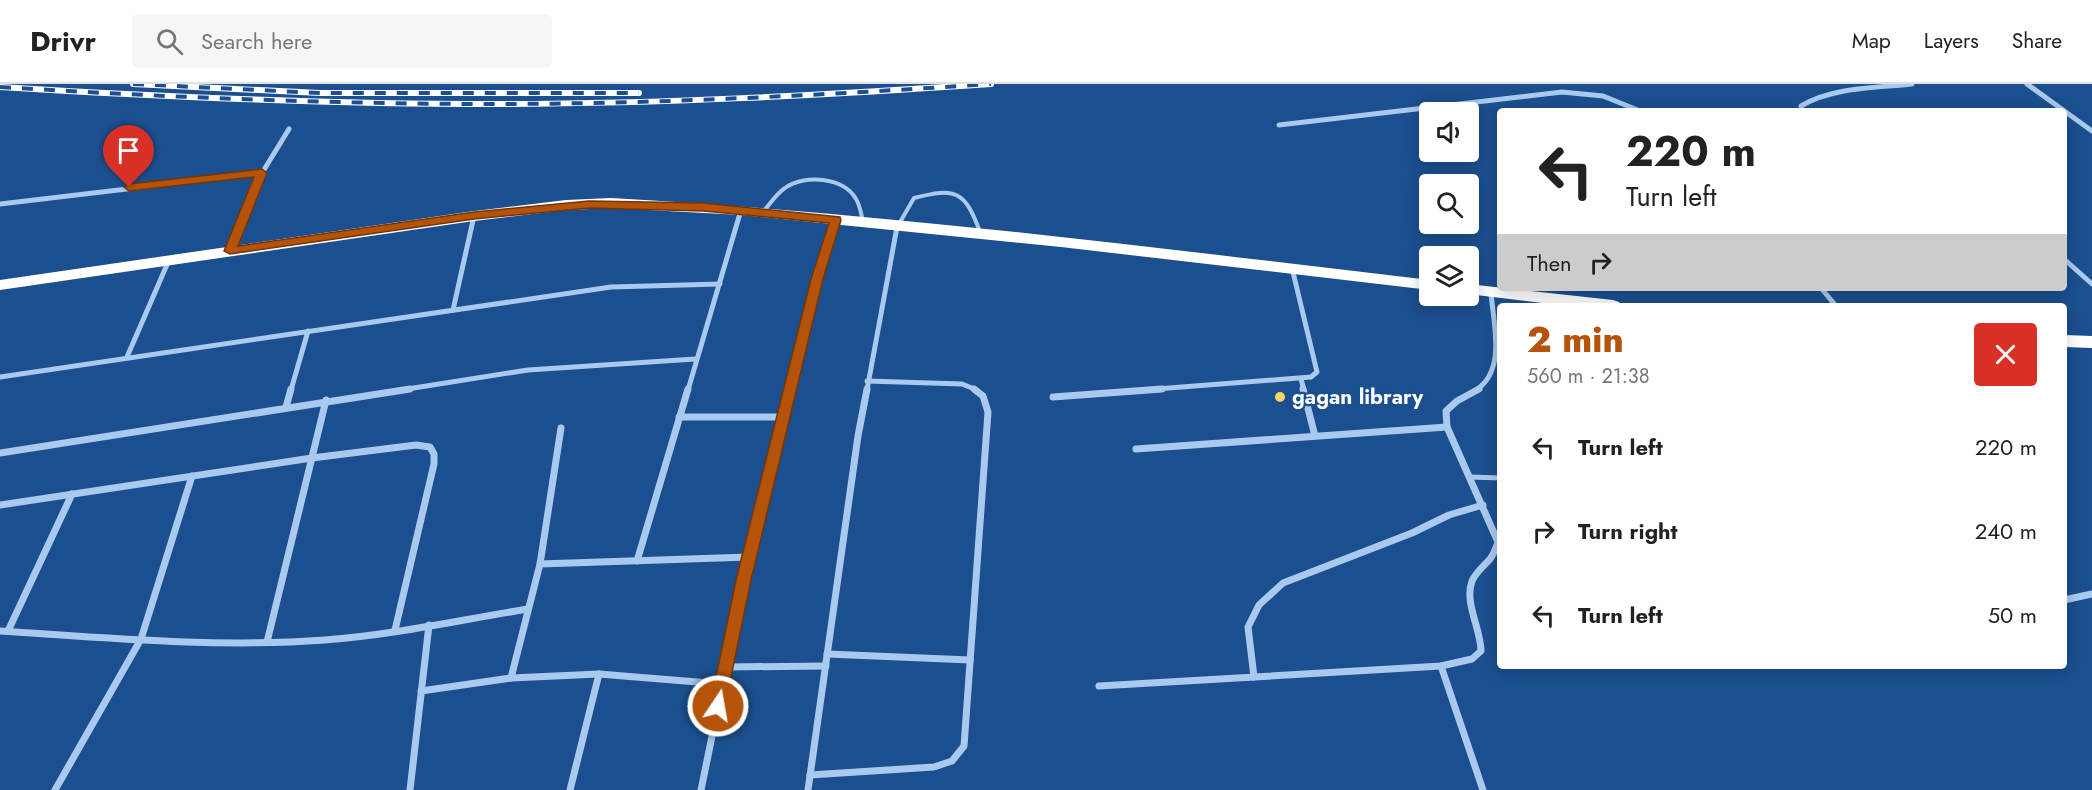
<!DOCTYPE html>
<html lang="en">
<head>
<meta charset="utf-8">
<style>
  body { margin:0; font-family:Jost,sans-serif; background:#f6f6f6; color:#222; height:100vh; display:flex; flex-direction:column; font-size:22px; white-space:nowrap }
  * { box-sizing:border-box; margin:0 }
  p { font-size:20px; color:#767676 }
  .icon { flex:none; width:33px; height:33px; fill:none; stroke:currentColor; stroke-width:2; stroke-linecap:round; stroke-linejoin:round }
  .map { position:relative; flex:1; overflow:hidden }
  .sheet { position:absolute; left:1497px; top:219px; width:570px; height:366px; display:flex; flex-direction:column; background:#fff; border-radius:6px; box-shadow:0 3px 15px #0003 }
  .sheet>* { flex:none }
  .hud { position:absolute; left:1497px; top:24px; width:570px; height:183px; border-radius:6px; box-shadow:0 3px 15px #0003; background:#fff; color:#222; overflow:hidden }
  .buttons { position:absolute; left:1419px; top:18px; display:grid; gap:12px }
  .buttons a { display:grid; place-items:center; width:60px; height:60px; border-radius:6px; background:#fff; box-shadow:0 3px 15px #0003; font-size:30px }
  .pin { position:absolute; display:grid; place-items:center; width:51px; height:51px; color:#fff; margin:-62px -26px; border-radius:50% 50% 50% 0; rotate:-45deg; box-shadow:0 0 6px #0007 }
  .pin .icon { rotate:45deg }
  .me { position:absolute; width:66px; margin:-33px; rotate:12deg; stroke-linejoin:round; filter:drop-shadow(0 0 4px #0008) }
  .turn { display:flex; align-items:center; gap:21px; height:126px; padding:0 30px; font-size:27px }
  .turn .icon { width:78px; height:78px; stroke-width:2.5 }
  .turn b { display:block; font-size:42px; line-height:51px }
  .then { display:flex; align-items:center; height:57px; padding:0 30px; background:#0003; gap:12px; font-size:22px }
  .round { display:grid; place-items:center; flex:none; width:63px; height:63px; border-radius:6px; background:#f6f6f6 }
  .head { display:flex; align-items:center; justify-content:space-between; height:102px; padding:0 30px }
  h1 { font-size:36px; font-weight:800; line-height:45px; color:#b45309 }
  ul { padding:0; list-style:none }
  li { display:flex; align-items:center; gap:18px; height:84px; padding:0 30px }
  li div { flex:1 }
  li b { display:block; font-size:22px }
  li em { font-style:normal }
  header { display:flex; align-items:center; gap:36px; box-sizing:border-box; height:84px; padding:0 30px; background:#fff; border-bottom:2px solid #e0e0e0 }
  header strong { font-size:28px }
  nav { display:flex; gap:33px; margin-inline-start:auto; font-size:21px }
  .search { width:420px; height:54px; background:#f6f6f6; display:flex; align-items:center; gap:15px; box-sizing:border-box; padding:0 21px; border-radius:6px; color:#767676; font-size:22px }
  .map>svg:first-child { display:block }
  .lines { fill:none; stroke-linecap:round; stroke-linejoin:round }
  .lane-far1 { stroke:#a9c9ee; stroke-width:4 }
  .lane { stroke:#a9c9ee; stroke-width:5 }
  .street-far1 { stroke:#a9c9ee; stroke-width:5 }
  .street { stroke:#a9c9ee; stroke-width:7 }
  .highway { fill:#fff; fill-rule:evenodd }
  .rail-casing { stroke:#fff; stroke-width:6 }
  .rail { stroke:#1b4f8f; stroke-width:4; stroke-dasharray:11; stroke-linecap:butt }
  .route { fill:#b45309; stroke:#753606; stroke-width:1.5 }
  .poi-dot { fill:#ffd166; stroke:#1b4f8f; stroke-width:2 }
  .labels { text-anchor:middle; stroke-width:4.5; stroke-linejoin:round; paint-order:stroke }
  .poi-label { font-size:21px; font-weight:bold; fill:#fff; stroke:#1b4f8f; text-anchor:start }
</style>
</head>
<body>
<header>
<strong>Drivr</strong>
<div class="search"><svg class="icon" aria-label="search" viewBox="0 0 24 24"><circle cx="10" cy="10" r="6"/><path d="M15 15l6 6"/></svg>Search here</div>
<nav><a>Map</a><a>Layers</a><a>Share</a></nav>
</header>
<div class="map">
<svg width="2092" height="706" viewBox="0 0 2092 706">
  <rect width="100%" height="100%" fill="#1b4f8f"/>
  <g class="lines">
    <g class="lane-far1">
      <path d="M 763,128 C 770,120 776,110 785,104 C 804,90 844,93 856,115 C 860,121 861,130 863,137"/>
      <path d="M 899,140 L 914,114 C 956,103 965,107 980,148"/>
    </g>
    <polyline class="lane" points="1470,393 1500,394"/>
    <g class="street-far1">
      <polyline points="2027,0 2092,47"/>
      <path d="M 1802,27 L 1801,22 C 1833,3 1876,4 1912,0"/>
      <polyline points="1279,41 1562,8 1603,12 1640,27"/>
      <polyline points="0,120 262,89"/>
      <polyline points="230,167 262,89 289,45"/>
      <polyline points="2064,175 2092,200"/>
      <polyline points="1821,204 1836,222"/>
      <polyline points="453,226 474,132"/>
      <polyline points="127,273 169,176"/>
      <polyline points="0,293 611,203 720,200"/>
      <polyline points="1301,295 1304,306"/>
      <polyline points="867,297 962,300 977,306"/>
      <polyline points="291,306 308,247"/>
      <polyline points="401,306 528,286 695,275"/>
      <polyline points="688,306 741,126"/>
      <polyline points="790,306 817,195 836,136"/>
      <polyline points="867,306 897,143"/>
      <polyline points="1143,306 1311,293 1317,288 1292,184"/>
      <path d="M 1476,306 C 1507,286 1493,239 1491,208"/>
    </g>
    <g class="street">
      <polyline points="1303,305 1315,352"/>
      <polyline points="1053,313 1162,305"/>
      <polyline points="286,323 291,305"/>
      <polyline points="679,333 784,333"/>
      <polyline points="1136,365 1447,343"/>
      <polyline points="0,369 410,305"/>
      <polyline points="0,421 312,374 416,361 430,363 434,370 434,380 395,546"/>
      <polyline points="637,477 688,305"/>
      <polyline points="540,480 749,473"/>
      <polyline points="2064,516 2092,510"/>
      <path d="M 0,547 C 108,554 217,564 325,556 C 393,551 460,536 528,525"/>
      <polyline points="8,547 72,410"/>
      <polyline points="267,558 326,316"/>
      <polyline points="827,570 970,576"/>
      <polyline points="1441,582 1483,706"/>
      <polyline points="726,583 826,582"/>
      <polyline points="1254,593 1248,543 1259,521 1283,499 1412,449 1449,431 1483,421"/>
      <polyline points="511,594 540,480 561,344"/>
      <path d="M 1099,602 L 1441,582 L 1472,575 L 1481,567 C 1481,545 1464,519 1472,497 C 1476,488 1484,482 1490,475 C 1494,470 1496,464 1498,458 L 1447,343 L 1446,327 L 1457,317 L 1479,305"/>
      <polyline points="421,607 511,594 599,590 722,600"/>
      <polyline points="810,691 934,683 952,677 964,662 988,328 983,312 974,305"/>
      <polyline points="55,706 141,555 192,392"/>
      <polyline points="410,706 429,541"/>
      <polyline points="570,706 599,590"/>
      <polyline points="701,706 744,496 790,305"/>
      <polyline points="808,706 858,352 867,305"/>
    </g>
    <g class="highway">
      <path d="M 611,114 C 885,129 1157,164 1430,196 L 1430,206 L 1061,163 L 741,131 L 611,124 L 566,126 L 474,137 L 0,206 L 0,196 L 474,127 L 566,116 Z"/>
      <polygon points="1468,200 1613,216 1619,218 1621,222 1566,222 1468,210"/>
      <polygon points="2064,251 2092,252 2092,264 2064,263"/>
    </g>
    <defs>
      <g id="rail">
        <polyline points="133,0 320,9 639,9"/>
        <path d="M 0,3 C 164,13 328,20 493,20 C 659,20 825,11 991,0"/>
      </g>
    </defs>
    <use href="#rail" class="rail-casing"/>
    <use href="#rail" class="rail"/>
  </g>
  <polygon class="route" points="262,85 267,89 238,162 474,128 589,117 703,119 840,133 841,136 823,195 751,496 724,627 718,629 712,627 710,622 736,496 811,195 829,139 703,127 589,124 474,135 230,170 224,167 254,93 129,107 124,103 129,100"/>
  <circle class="poi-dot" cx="1280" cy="313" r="6"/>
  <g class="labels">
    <g class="poi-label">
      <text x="1292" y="320">gagan library</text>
    </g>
  </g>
</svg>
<div class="buttons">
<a><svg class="icon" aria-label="sound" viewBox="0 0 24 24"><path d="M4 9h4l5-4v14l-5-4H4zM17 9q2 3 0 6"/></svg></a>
<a><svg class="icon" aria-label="search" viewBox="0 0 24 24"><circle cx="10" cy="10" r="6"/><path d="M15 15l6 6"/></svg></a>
<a><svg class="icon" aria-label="layers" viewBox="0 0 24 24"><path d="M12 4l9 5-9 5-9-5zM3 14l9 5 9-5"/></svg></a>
</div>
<div class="pin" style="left:129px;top:103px;background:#d93025"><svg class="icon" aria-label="arrive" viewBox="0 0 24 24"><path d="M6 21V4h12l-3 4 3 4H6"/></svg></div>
<svg class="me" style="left:718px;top:622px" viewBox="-20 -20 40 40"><circle r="17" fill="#b45309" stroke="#fff" stroke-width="3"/><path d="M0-11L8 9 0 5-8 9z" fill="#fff"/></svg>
<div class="hud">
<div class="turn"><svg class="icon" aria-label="left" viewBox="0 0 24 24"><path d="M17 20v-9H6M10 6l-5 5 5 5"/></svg><div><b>220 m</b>Turn left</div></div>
<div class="then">Then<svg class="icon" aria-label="right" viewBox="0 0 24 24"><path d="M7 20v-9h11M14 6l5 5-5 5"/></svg></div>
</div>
<section class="sheet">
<div class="head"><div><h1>2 min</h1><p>560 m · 21:38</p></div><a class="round" style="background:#d93025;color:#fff"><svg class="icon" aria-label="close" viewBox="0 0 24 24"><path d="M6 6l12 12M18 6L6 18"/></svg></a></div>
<ul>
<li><svg class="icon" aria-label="left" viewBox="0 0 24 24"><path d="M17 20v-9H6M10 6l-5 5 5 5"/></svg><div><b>Turn left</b></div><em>220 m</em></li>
<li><svg class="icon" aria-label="right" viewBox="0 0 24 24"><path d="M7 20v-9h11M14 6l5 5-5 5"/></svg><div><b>Turn right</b></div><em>240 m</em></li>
<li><svg class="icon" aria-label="left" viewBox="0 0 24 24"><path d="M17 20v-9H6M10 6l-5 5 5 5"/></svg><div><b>Turn left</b></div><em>50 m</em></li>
</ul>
</section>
</div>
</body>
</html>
